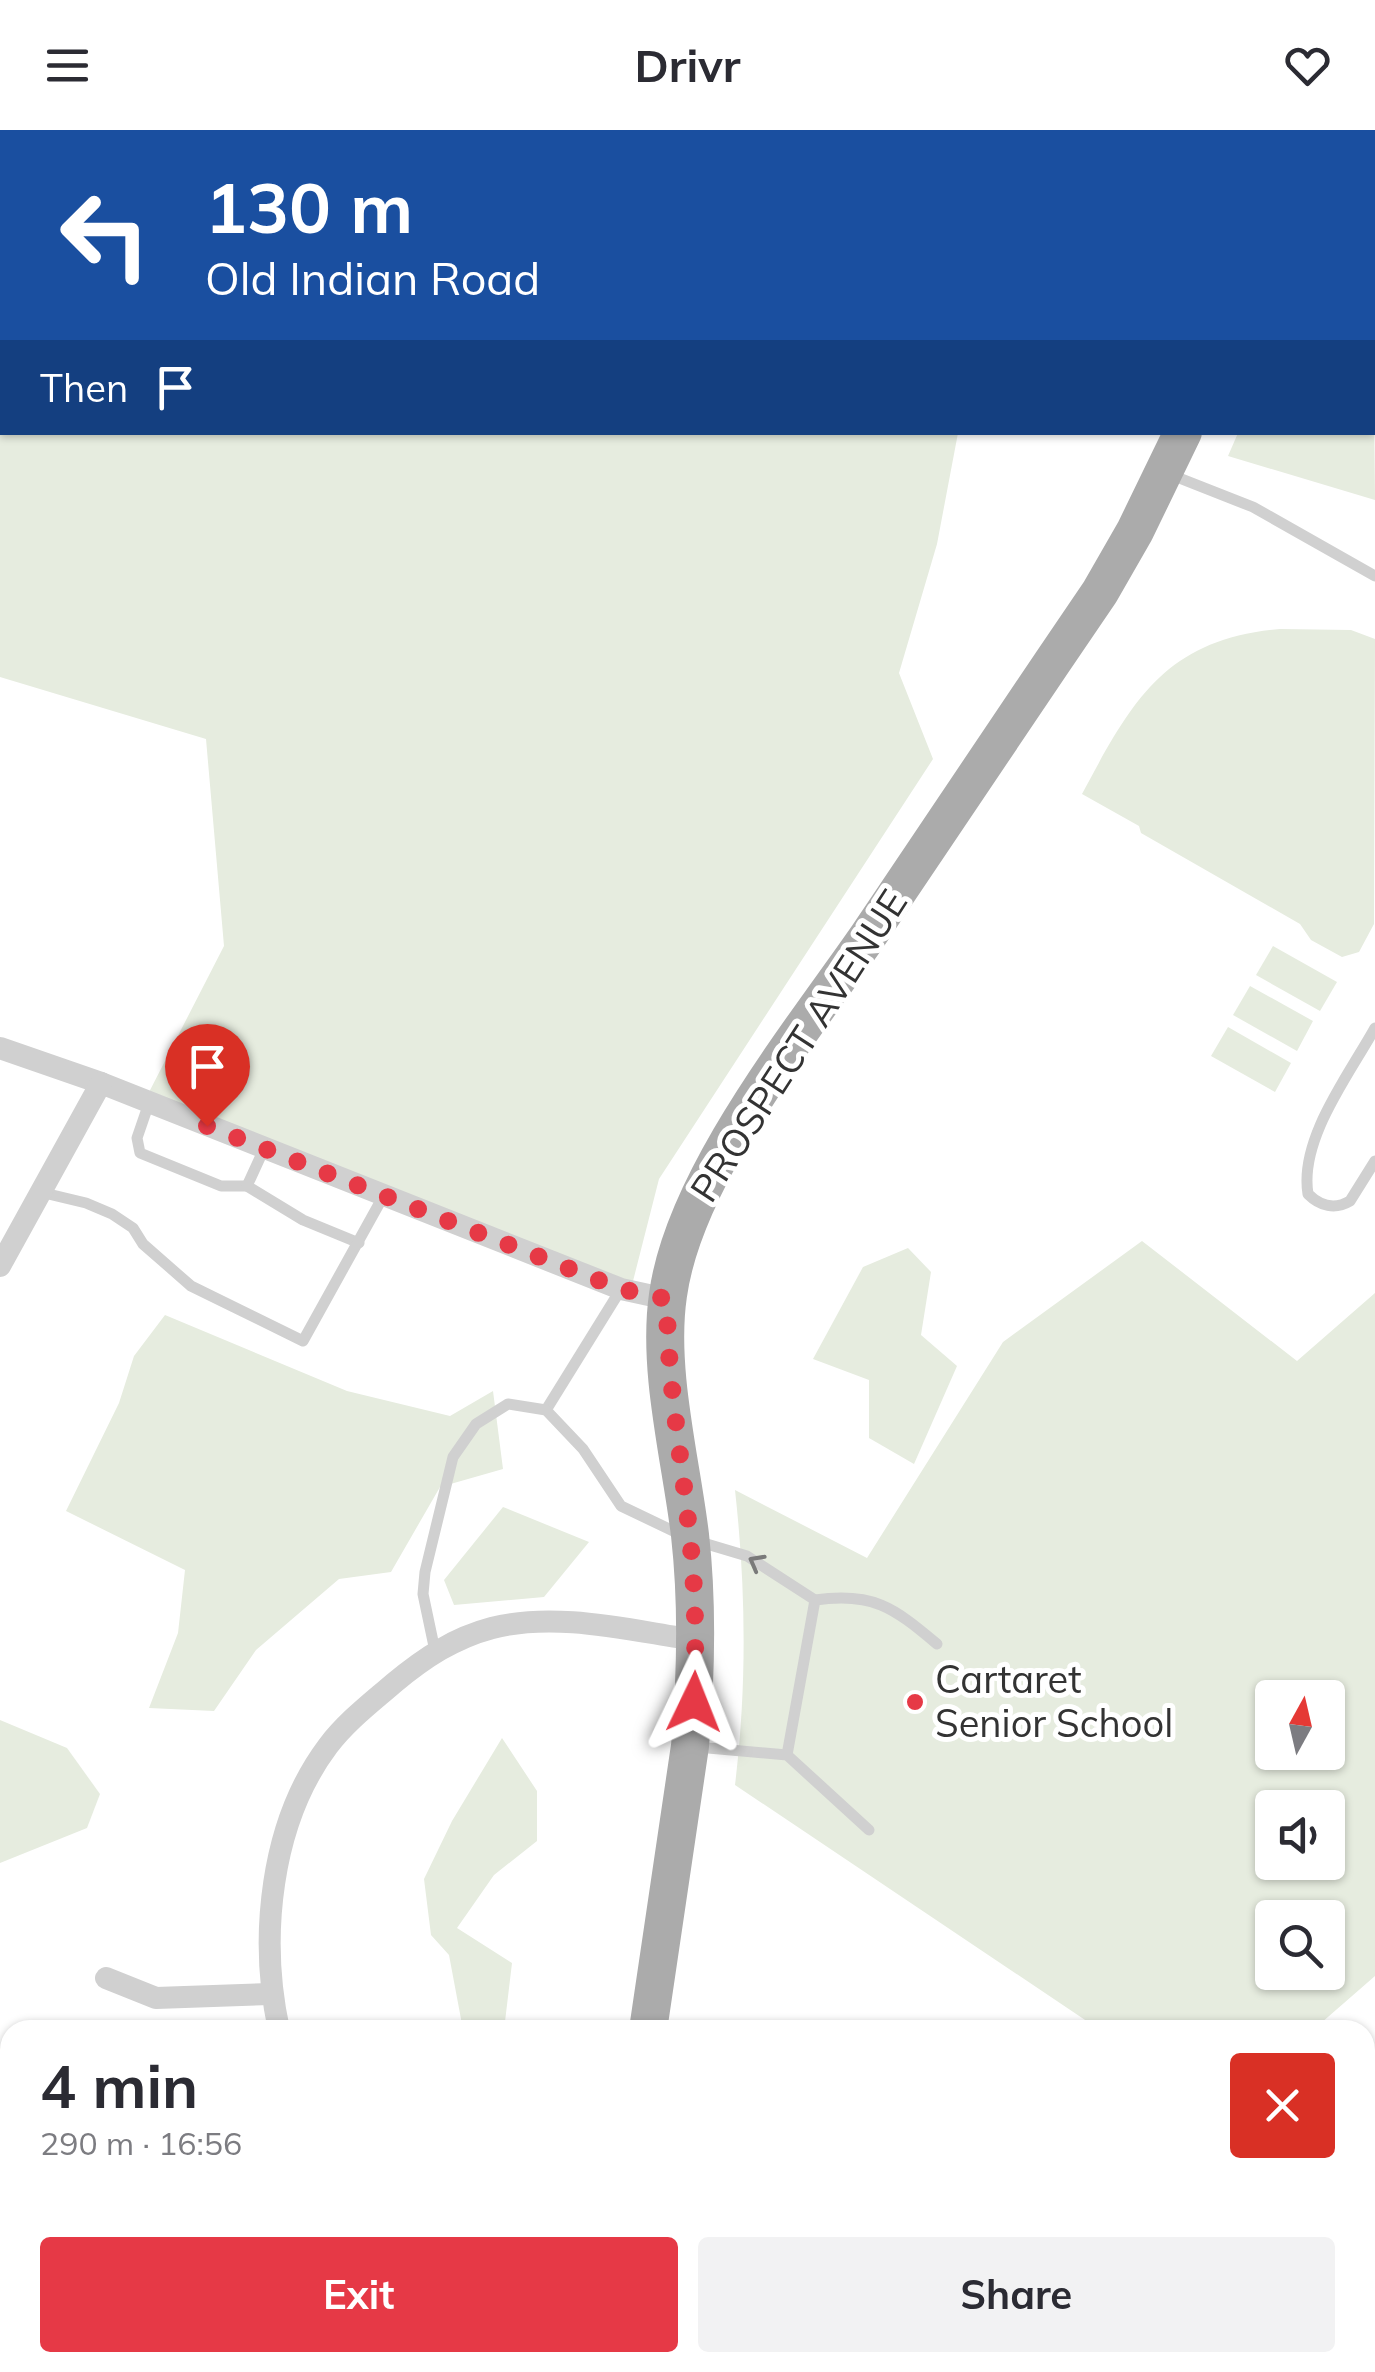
<!DOCTYPE html>
<html lang="en">
<head>
<meta charset="utf-8">
<style>
  body { margin:0; font-family:Mulish,sans-serif; background:#f2f2f3; color:#2b2b33; height:100vh; display:flex; flex-direction:column; font-size:38px; white-space:nowrap }
  * { box-sizing:border-box; margin:0 }
  p { font-size:32px; color:#7c7c81 }
  .icon { flex:none; width:55px; height:55px; fill:none; stroke:currentColor; stroke-width:2; stroke-linecap:round; stroke-linejoin:round }
  .map { position:relative; flex:1; overflow:hidden }
  .details { position:absolute; left:0px; top:1890px; width:1375px; height:352px; display:flex; flex-direction:column; background:#fff; border-radius:30px 30px 0 0; box-shadow:0 2px 8px #0004 }
  .details>* { flex:none }
  .banner { position:absolute; left:0px; top:0px; width:1375px; height:305px; box-shadow:0 2px 8px #0004; background:#1a4fa0; color:#fff; overflow:hidden }
  .needle { width:65px; rotate:8deg }
  .controls { position:absolute; left:1255px; top:1550px; display:grid; gap:20px }
  .controls a { display:grid; place-items:center; width:90px; height:90px; border-radius:10px; background:#fff; box-shadow:0 2px 8px #0004; font-size:50px }
  .pin { position:absolute; display:grid; place-items:center; width:85px; height:85px; color:#fff; margin:-102px -42px; border-radius:50% 50% 50% 0; rotate:-45deg; box-shadow:0 0 10px #0007 }
  .pin .icon { rotate:45deg }
  .me { position:absolute; width:110px; margin:-55px; rotate:2deg; stroke-linejoin:round; filter:drop-shadow(0 0 8px #0008) }
  .turn { display:flex; align-items:center; gap:35px; height:210px; padding:0 40px; font-size:45px }
  .turn .icon { width:130px; height:130px; stroke-width:2.5 }
  .turn b { display:block; font-size:70px; line-height:85px }
  .then { display:flex; align-items:center; height:95px; padding:0 40px; background:#0003; gap:20px; font-size:38px }
  .round { display:grid; place-items:center; flex:none; width:105px; height:105px; border-radius:10px; background:#f2f2f3 }
  .overview { display:flex; align-items:center; justify-content:space-between; height:170px; padding:0 40px }
  h1 { font-size:60px; font-weight:700; line-height:75px }
  .primary-button { display:flex; gap:20px; margin-top:auto; padding:20px 40px }
  .primary-button a { flex:1; height:115px; border-radius:10px; background:#e63946; color:#fff; font-size:40px; font-weight:700; line-height:115px; text-align:center }
  .primary-button a+a { background:#f2f2f3; color:#2b2b33 }
  header { display:flex; justify-content:space-between; align-items:center; height:130px; padding:0 40px; background:#fff; font-size:45px; font-weight:700 }
  .map>svg:first-child { display:block }
  .green { fill:#e6ecdf; fill-rule:evenodd }
  .lines { fill:none; stroke-linecap:round; stroke-linejoin:round }
  .service { stroke:#d0d0d0; stroke-width:11 }
  .minor { stroke:#d0d0d0; stroke-width:22 }
  .primary { stroke:#ababab; stroke-width:38 }
  .oneway { stroke:#7a7a7a }
  .route { stroke:#e63946; stroke-width:18; stroke-dasharray:0 32.4 }
  .poi-dot { fill:#e63946; stroke:#fff; stroke-width:4 }
  .labels { text-anchor:middle; stroke-width:10; stroke-linejoin:round; paint-order:stroke }
  .street-label { font-size:38px; fill:#333; stroke:#fff }
  .poi-label { font-size:38px; fill:#333; stroke:#fff; text-anchor:start }
</style>
</head>
<body>
<header><svg class="icon" aria-label="menu" viewBox="0 0 24 24"><path d="M4 6h16M4 12h16M4 18h16"/></svg>Drivr<svg class="icon" aria-label="heart" viewBox="0 0 24 24"><path d="M12 20l-8-8c-3-5 5-10 8-4 3-6 11-1 8 4z"/></svg></header>
<div class="map">
<svg width="1375" height="2242" viewBox="0 0 1375 2242">
  <rect width="100%" height="100%" fill="#fff"/>
  <g class="green">
    <polygon points="0,0 1306,0 2,2 2,302 958,303 937,414 899,543 933,629 659,1049 632,1155 145,970 224,816 206,609 0,547"/>
    <polygon points="1373,159 1375,370 1228,326 1238,303 1372,302"/>
    <path d="M 1280,499 L 1351,500 L 1375,509 L 1374,794 L 1359,822 L 1342,827 L 1311,810 L 1300,794 L 1141,703 L 1139,696 L 1082,664 C 1132,571 1165,509 1280,499 Z"/>
    <polygon points="1273,816 1337,852 1320,881 1256,845"/>
    <polygon points="1250,856 1313,891 1297,921 1233,885"/>
    <polygon points="1228,897 1291,933 1275,962 1211,926"/>
    <path d="M 1142,1111 L 1297,1231 L 1375,1163 L 1375,1846 L 1313,1900 L 1100,1900 L 735,1655 C 747,1557 746,1459 735,1360 L 867,1428 L 1003,1212 ZM 1272,1568 L 1328,1568 L 1328,1622 L 1272,1622 ZM 1272,1678 L 1328,1678 L 1328,1732 L 1272,1732 ZM 1272,1788 L 1328,1788 L 1328,1842 L 1272,1842 Z"/>
    <polygon points="908,1118 931,1142 921,1205 957,1236 914,1334 869,1308 869,1250 813,1229 863,1137"/>
    <polygon points="165,1185 347,1261 450,1286 493,1261 503,1339 440,1357 391,1442 339,1449 256,1520 214,1581 149,1578 178,1503 185,1440 66,1381 119,1273 134,1226"/>
    <polygon points="503,1377 589,1412 544,1467 454,1475 444,1450"/>
    <polygon points="0,1590 67,1618 100,1664 87,1698 0,1733"/>
    <polygon points="502,1608 537,1661 537,1711 494,1745 457,1798 512,1833 504,1900 460,1900 461,1889 449,1825 431,1805 424,1749 452,1691"/>
  </g>
  <g class="lines">
    <g class="service">
      <polyline points="1372,109 1375,110"/>
      <polyline points="1169,344 1253,377 1375,446"/>
      <path d="M 1375,898 C 1349,945 1299,1009 1308,1064 C 1320,1076 1335,1080 1350,1071 L 1375,1031"/>
      <polyline points="149,973 137,1008 140,1023 221,1056 247,1056"/>
      <polyline points="264,1019 247,1056 303,1090 359,1113"/>
      <polyline points="40,1062 86,1073 112,1084 133,1098 143,1114 191,1156 303,1211 384,1065"/>
      <polyline points="546,1280 621,1159"/>
      <path d="M 435,1521 L 423,1464 L 425,1442 L 453,1327 L 476,1294 L 508,1274 L 546,1280 L 583,1319 L 621,1376 L 690,1409 L 747,1426 L 815,1470 C 873,1462 893,1477 937,1514"/>
      <polyline points="697,1617 787,1625 869,1700"/>
      <polyline points="787,1625 815,1470"/>
      <polyline points="310,2232 311,2242"/>
    </g>
    <g class="minor">
      <polyline points="0,918 101,953 621,1159 667,1169"/>
      <polyline points="0,1136 101,953"/>
      <polyline points="106,1848 156,1868 271,1864"/>
      <path d="M 279,1900 C 259,1808 270,1693 328,1616 C 347,1591 371,1573 394,1553 C 424,1528 454,1508 492,1498 C 557,1481 632,1501 696,1510"/>
      <polyline points="923,2232 933,2242"/>
      <polyline points="1283,2232 1291,2242"/>
      <polyline points="0,2237 30,2242"/>
      <polyline points="145,2242 195,2232"/>
    </g>
    <g class="primary">
      <polyline points="1321,2 1322,0"/>
      <path d="M 648,1900 L 690,1616 C 696,1546 698,1476 690,1405 C 681,1330 657,1240 668,1165 C 684,1047 800,904 868,806 C 946,691 1022,576 1100,462 L 1135,401 L 1183,302"/>
      <polyline points="1365,2064 1375,2055"/>
      <polyline points="1365,2107 1375,2097"/>
      <polyline points="654,2232 656,2242"/>
      <polyline points="1167,2242 1178,2232"/>
      <polyline points="1221,2242 1231,2232"/>
    </g>
  </g>
  <defs><path id="oneway-chevron" d="M-2-3.5L2.5 0L-2 3.5" fill="none" stroke-width="1.6" stroke-linecap="round" stroke-linejoin="round" transform="scale(2.5)"/></defs>
  <use class="oneway" href="#oneway-chevron" transform="translate(756 1432) rotate(-151)"/>
  <g class="lines">
    <path class="route" d="M 207,996 L 621,1159 L 667,1169 C 667,1250 682,1328 690,1409 C 696,1463 696,1517 694,1572"/>
  </g>
  <circle class="poi-dot" cx="915" cy="1572" r="10"/>
  <g class="labels">
    <g class="street-label">
      <text transform="translate(799 916) rotate(-57)" y="13">PROSPECT AVENUE</text>
    </g>
    <g class="poi-label">
      <text x="935" y="1563">Cartaret<tspan x="935" dy="44">Senior School</tspan></text>
    </g>
  </g>
</svg>
<div class="controls">
<a><svg class="needle" viewBox="-14 -14 28 28"><path d="M0-13l5 13h-10z" fill="#e53935"/><path d="M0 13l5-13h-10z" fill="#7c7c81"/></svg></a>
<a><svg class="icon" aria-label="sound" viewBox="0 0 24 24"><path d="M4 9h4l5-4v14l-5-4H4zM17 9q2 3 0 6"/></svg></a>
<a><svg class="icon" aria-label="search" viewBox="0 0 24 24"><circle cx="10" cy="10" r="6"/><path d="M15 15l6 6"/></svg></a>
</div>
<div class="pin" style="left:207px;top:996px;background:#d93025"><svg class="icon" aria-label="arrive" viewBox="0 0 24 24"><path d="M6 21V4h12l-3 4 3 4H6"/></svg></div>
<svg class="me" style="left:694px;top:1572px" viewBox="-20 -20 40 40"><path d="M0-17L14 15 0 8-14 15z" fill="#e63946" stroke="#fff" stroke-width="4"/></svg>
<div class="banner">
<div class="turn"><svg class="icon" aria-label="left" viewBox="0 0 24 24"><path d="M17 20v-9H6M10 6l-5 5 5 5"/></svg><div><b>130 m</b>Old Indian Road</div></div>
<div class="then">Then<svg class="icon" aria-label="arrive" viewBox="0 0 24 24"><path d="M6 21V4h12l-3 4 3 4H6"/></svg></div>
</div>
<section class="details">
<div class="overview"><div><h1>4 min</h1><p>290 m · 16:56</p></div><a class="round" style="background:#d93025;color:#fff"><svg class="icon" aria-label="close" viewBox="0 0 24 24"><path d="M6 6l12 12M18 6L6 18"/></svg></a></div>
<div class="primary-button"><a>Exit</a><a>Share</a></div>
</section>
</div>
</body>
</html>
